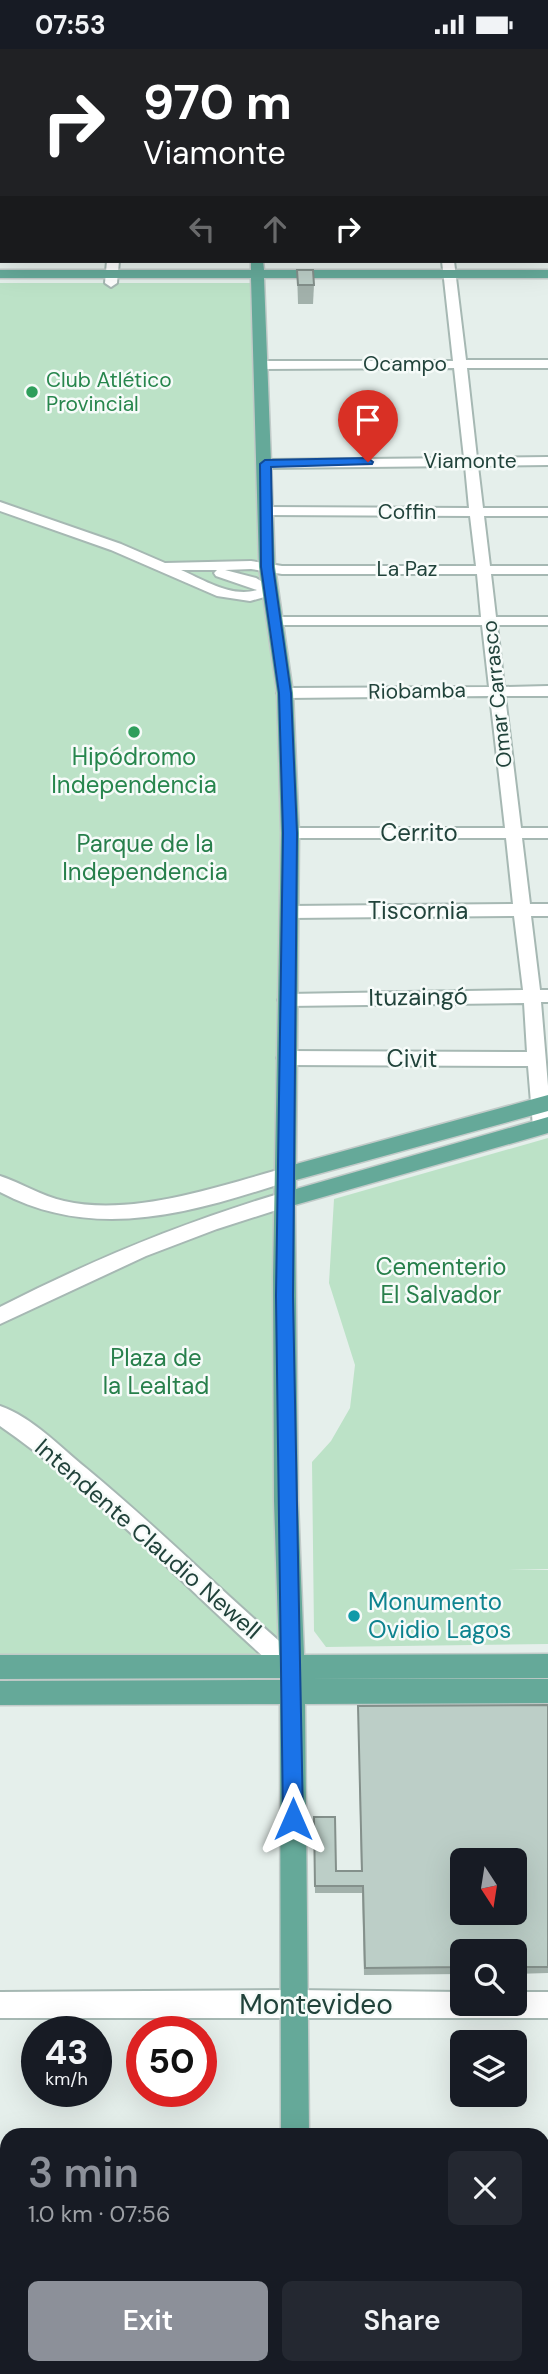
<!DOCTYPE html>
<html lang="en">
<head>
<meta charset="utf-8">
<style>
  body { margin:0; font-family:"DM Sans",sans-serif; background:#242831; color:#f1f3f6; height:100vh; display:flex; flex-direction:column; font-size:26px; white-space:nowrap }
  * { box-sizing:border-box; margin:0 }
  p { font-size:23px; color:#9ea1a6 }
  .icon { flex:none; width:38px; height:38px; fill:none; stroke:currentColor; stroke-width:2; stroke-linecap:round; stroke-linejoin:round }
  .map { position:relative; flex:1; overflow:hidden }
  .drawer { position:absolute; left:0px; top:2079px; width:550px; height:247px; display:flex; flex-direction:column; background:#171b24; border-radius:21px 21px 0 0; box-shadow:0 7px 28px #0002 }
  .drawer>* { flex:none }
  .banner { position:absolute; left:0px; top:0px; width:550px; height:214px; box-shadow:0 7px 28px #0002; background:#202124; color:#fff; overflow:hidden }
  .needle { width:46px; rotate:168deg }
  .buttons { position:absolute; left:450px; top:1799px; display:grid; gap:14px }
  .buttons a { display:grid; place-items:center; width:77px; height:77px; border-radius:10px; background:#171b24; box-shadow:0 7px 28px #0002; font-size:35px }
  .speed { position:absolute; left:21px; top:1967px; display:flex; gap:14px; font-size:35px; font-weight:700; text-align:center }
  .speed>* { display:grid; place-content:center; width:91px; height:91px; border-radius:50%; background:#171b24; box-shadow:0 7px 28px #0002; line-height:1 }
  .speed small { font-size:18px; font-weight:400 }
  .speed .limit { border:10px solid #d22; background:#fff; color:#111 }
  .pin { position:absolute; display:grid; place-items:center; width:60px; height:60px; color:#fff; margin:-72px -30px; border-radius:50% 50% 50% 0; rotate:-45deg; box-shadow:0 0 7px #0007 }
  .pin .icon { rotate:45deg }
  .me { position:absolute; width:77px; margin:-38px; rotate:0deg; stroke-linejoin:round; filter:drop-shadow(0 0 5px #0008) }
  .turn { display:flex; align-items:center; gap:24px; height:147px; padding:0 28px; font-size:32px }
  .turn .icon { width:91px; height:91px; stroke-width:2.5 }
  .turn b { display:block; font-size:49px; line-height:60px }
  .lanes { display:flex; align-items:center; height:66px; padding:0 28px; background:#0003; justify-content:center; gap:35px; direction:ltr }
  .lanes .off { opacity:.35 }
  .round { display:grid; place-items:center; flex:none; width:74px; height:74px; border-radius:10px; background:#242831 }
  .overview { display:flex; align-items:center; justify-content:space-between; height:119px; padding:0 28px }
  h1 { font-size:42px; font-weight:600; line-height:52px; color:#8c9099 }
  .primary-button { display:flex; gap:14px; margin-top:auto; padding:14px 28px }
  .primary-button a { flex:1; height:80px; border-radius:10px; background:#8c9099; color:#fff; font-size:28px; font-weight:600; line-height:80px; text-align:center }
  .primary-button a+a { background:#242831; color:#f1f3f6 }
  .status { display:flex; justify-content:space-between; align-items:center; height:49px; padding:0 35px; background:#171b24; direction:ltr }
  .status svg { height:19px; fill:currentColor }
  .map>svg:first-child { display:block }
  .green { fill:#bce2c7 }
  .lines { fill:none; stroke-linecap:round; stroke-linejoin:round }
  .minor-casing { stroke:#a6b8b3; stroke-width:4 }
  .major-casing { stroke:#c1cac8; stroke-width:3 }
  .minor { fill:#fff; fill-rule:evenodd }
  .major { fill:#65a999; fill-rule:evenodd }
  .wall { fill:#a2b1ab }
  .building { fill:#bccec7; stroke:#84908b; stroke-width:2; fill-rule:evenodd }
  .route { fill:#1a73e8; stroke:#114b97; stroke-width:2 }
  .leisure-dot { fill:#2e9e5b; stroke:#f6fbf9; stroke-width:2.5 }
  .culture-dot { fill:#0f9aa8; stroke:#f6fbf9; stroke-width:2.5 }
  .labels { text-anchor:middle; stroke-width:5; stroke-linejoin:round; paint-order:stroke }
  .far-street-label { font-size:21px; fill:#21433b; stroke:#f6fbf9 }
  .far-leisure-label { font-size:21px; fill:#27864d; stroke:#f6fbf9; text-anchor:start }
  .leisure-label { font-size:24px; fill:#27864d; stroke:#f6fbf9 }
  .street-label { font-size:24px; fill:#21433b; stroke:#f6fbf9 }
  .park-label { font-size:24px; fill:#277f4b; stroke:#f6fbf9 }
  .culture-label { font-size:24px; fill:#0d838f; stroke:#f6fbf9; text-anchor:start }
  .near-street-label { font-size:28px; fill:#21433b; stroke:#f6fbf9 }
</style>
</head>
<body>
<div class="status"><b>07:53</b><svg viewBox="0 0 49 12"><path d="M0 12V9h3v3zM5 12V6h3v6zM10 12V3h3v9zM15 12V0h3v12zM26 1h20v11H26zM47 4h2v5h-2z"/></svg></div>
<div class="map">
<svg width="548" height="2325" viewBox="0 0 548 2325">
  <rect width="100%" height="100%" fill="#e5efeb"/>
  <g class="green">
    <polygon points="0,234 259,234 265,415 285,644 292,1618 548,1617 548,1642 0,1644"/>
    <polygon points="548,1089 548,1520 507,1520 548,1521 548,1595 326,1598 314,1582 312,1413 331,1392 350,1359 355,1316 329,1234 334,1150"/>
  </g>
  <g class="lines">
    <defs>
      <g id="minor">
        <polygon points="103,0 113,0 114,2 104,2"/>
        <polygon points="296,0 307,0 295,2"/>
        <rect x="419" y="0" width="10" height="2"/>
        <rect x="490" y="0" width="10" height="2"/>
        <rect x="0" y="104" width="2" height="6"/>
        <rect x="0" y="147" width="2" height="6"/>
        <polygon points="107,212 119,212 117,234 111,238 105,234"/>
        <path d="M 442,212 L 454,212 L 466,311 L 548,311 L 548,319 L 467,319 L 477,409 L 548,408 L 548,416 L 478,417 L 483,459 L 548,459 L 548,467 L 484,467 L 490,517 L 548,517 L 548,525 L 491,525 L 496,568 L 548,568 L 548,576 L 497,576 L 504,638 L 548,637 L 548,647 L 505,647 L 521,779 L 548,779 L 548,789 L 522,789 L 530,855 L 548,855 L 548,867 L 531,867 L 540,941 L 548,941 L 548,953 L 541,953 L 548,1037 L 548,1083 L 535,1083 L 533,1078 L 528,1017 L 286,1016 L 280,1014 L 277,1009 L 280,1004 L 286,1002 L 527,1003 L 524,954 L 287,957 L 281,955 L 278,951 L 281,947 L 287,945 L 523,941 L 514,867 L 289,869 L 281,863 L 289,857 L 513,855 L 506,789 L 290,789 L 282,784 L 290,779 L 505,779 L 490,647 L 285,649 L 277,644 L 285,639 L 489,638 L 482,576 L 275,576 L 268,572 L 275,568 L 481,568 L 477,525 L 282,525 L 251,520 L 225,521 L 256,529 L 277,542 L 275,545 L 250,552 L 217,547 L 111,501 L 0,462 L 0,453 L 121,495 L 165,514 L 251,512 L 282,517 L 476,517 L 470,467 L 266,466 L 259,462 L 266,458 L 469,459 L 465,417 L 265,419 L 258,415 L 265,411 L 464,409 L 454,319 L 262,320 L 256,316 L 262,312 L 453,312 ZM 181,521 L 217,521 L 214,524 L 216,527 L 257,541 C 232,549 204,531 181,521 Z"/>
        <path d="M 285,1119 L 292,1121 L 294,1126 L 292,1131 C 194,1163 96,1194 0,1143 L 0,1127 C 22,1134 41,1147 64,1152 C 133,1168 219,1137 285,1119 Z"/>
        <path d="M 285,1143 L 292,1146 L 295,1151 L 292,1156 L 217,1180 L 146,1207 L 0,1275 L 0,1258 C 92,1211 186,1172 285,1143 Z"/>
        <path d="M 0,1357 C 32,1368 60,1398 86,1419 C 160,1480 227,1548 300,1610 L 303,1618 L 300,1626 L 292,1629 L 284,1626 C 189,1543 104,1449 0,1377 Z"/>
        <polygon points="294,1941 462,1943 462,1955 514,1955 514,1943 548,1943 548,1969 0,1969 0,1943"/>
      </g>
      <g id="major">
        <rect x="246" y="0" width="12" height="2"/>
        <polygon points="251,212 263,212 264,221 548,221 548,229 264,229 275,518 293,644 299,784 296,1115 548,1046 548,1062 296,1131 296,1140 548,1068 548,1084 295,1156 298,1452 304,1606 548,1605 548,1629 305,1629 548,1630 548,1654 305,1655 309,2086 281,2086 280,1655 0,1656 0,1632 280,1631 280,1629 0,1630 0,1606 279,1606 274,1452 273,1228 281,784 277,644 259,518 251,229 0,229 0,221 251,221"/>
        <rect x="281" y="2319" width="30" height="6"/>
      </g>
    </defs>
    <use href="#minor" class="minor-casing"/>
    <use href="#major" class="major-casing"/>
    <use href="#minor" class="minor"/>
    <use href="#major" class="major"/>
  </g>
  <g class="wall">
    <polygon points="297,221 314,236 313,255 298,255"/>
    <polygon points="548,1656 548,1924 514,1925 514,1902 462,1902 462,1925 364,1926 362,1844 315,1844 314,1776 336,1822 361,1822 358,1657"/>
  </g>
  <g class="building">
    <polygon points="297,221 313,221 314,236 298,236"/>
    <path d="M 548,1656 L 548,1918 L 514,1918 L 514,1902 L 462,1902 L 462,1918 L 365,1919 L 363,1837 L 315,1837 L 314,1768 L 335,1768 L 336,1822 L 362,1822 L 358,1657 ZM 462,1811 L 514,1811 L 514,1864 L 462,1864 Z"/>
  </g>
  <polygon class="route" points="368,409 373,413 372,415 271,418 273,518 291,644 297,784 293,1247 303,1770 300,1777 293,1780 286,1777 283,1770 276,1247 283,784 279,644 261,518 260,415 265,411"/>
  <g class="leisure-dot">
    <circle cx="32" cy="343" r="7"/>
    <circle cx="134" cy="683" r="7"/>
  </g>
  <circle class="culture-dot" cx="354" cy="1567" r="7"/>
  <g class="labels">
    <g class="far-street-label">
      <text x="405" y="322">Ocampo</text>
      <text x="470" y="419">Viamonte</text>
      <text x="407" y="470">Coffin</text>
      <text x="407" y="527">La Paz</text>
      <text transform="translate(417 642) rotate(-1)" y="7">Riobamba</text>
      <text transform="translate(497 645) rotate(-96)" y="7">Omar Carrasco</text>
    </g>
    <g class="far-leisure-label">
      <text x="46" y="338">Club Atlético<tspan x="46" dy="24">Provincial</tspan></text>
    </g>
    <g class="leisure-label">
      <text x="134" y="716">Hipódromo<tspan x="134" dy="28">Independencia</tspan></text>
    </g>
    <g class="street-label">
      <text x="419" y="792">Cerrito</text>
      <text x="418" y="870">Tiscornia</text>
      <text transform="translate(418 948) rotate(-1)" y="8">Ituzaingó</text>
      <text x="412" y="1018">Civit</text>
      <text transform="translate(148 1490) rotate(41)" y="8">Intendente Claudio Newell</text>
    </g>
    <g class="park-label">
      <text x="145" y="803">Parque de la<tspan x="145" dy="28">Independencia</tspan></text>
      <text x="441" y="1226">Cementerio<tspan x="441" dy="28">El Salvador</tspan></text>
      <text x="156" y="1317">Plaza de<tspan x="156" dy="28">la Lealtad</tspan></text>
    </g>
    <g class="culture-label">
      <text x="368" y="1561">Monumento<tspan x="368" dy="28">Ovidio Lagos</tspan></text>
    </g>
    <g class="near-street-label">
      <text x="316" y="1965">Montevideo</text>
    </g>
  </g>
</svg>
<div class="buttons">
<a><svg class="needle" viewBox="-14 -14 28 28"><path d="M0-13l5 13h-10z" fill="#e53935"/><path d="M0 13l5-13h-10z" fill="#9ea1a6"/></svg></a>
<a><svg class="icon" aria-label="search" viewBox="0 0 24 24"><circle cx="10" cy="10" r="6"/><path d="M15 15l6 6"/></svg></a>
<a><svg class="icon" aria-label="layers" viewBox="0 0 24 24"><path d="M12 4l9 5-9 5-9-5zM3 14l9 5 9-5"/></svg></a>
</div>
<div class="speed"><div>43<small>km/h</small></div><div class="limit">50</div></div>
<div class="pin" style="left:368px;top:413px;background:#d93025"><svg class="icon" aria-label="arrive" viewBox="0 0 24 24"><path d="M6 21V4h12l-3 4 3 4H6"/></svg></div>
<svg class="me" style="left:293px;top:1770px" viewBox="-20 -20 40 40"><path d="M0-17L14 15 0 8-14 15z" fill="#1a73e8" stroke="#fff" stroke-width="4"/></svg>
<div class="banner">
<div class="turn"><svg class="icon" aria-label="right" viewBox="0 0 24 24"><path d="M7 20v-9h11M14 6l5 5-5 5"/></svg><div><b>970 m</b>Viamonte</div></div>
<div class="lanes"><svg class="icon off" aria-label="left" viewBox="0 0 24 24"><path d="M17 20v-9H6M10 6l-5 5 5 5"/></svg><svg class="icon off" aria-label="ahead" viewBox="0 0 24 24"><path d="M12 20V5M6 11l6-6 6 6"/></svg><svg class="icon" aria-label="right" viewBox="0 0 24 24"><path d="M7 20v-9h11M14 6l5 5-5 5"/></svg></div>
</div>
<section class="drawer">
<div class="overview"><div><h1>3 min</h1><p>1.0 km · 07:56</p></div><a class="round"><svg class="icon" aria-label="close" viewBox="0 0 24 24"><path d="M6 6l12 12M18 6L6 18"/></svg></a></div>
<div class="primary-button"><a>Exit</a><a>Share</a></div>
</section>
</div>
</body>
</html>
